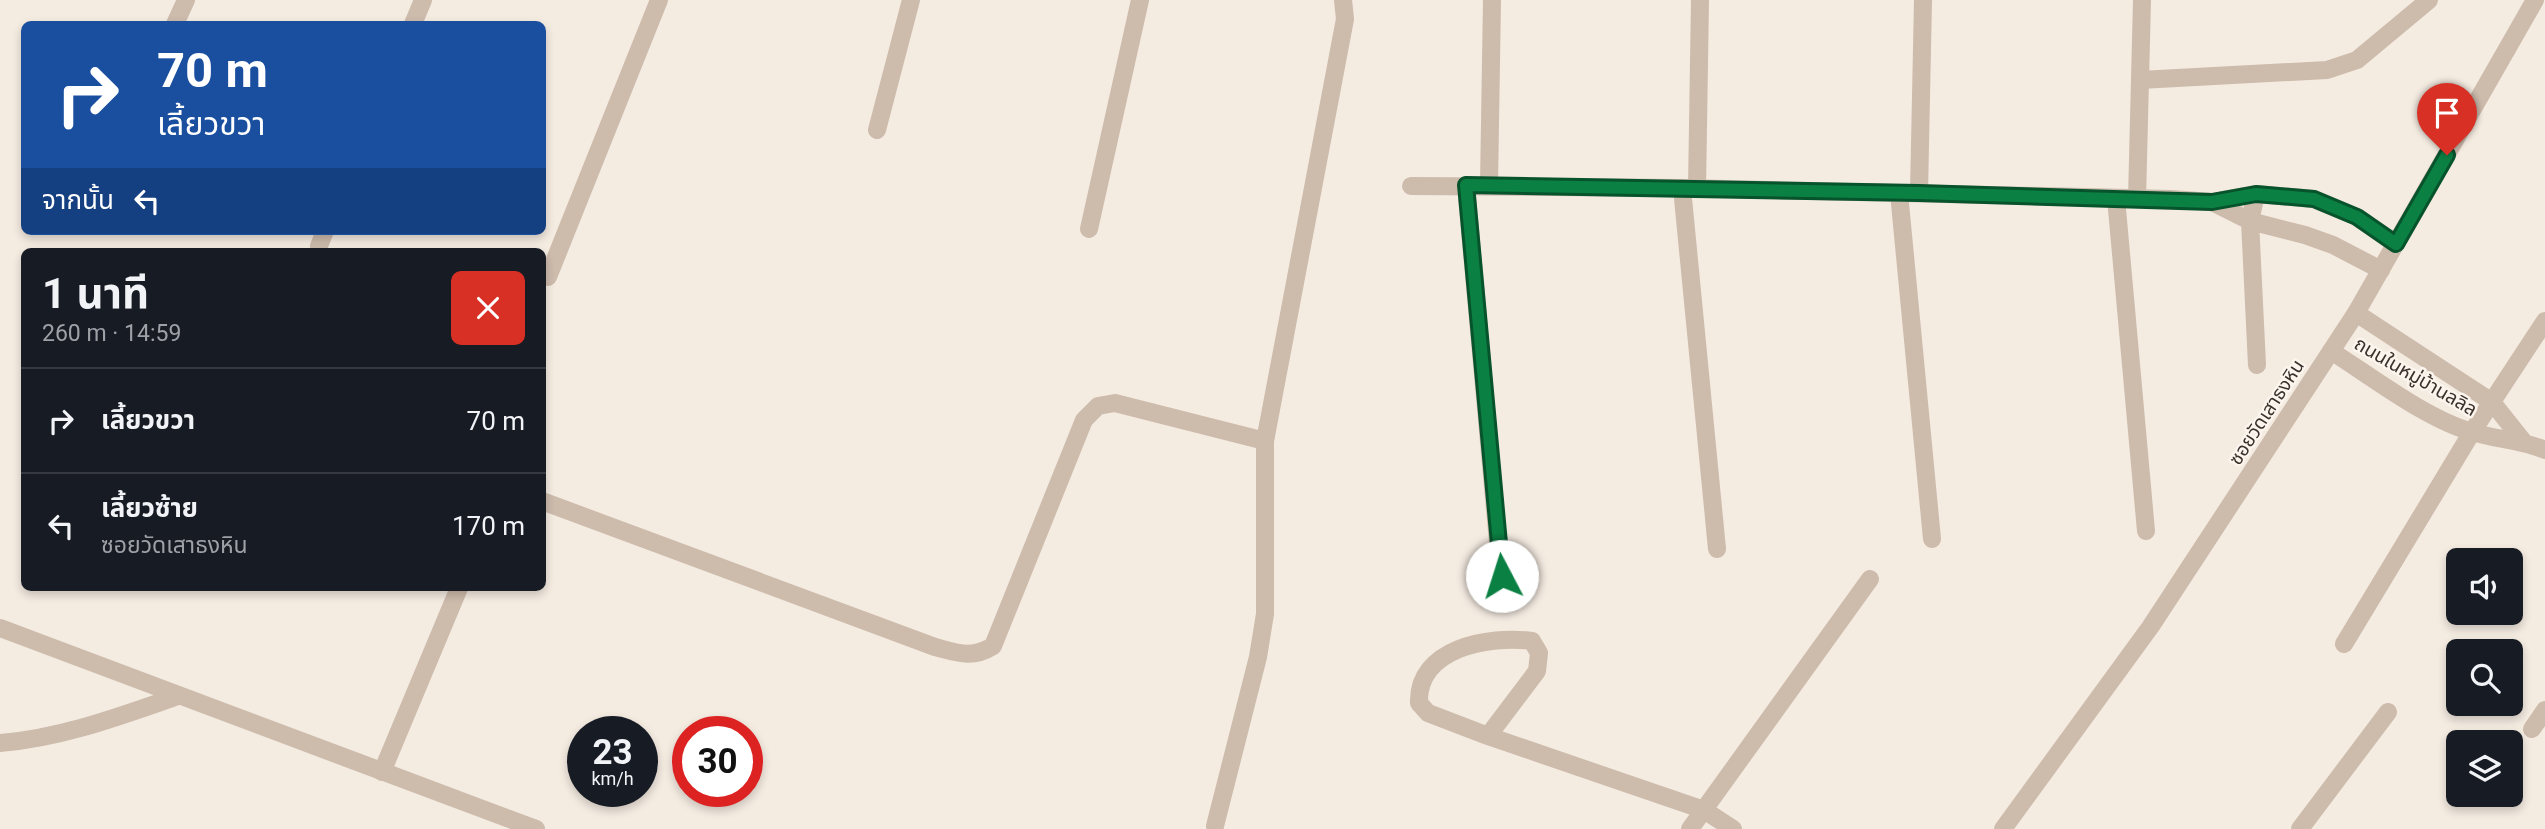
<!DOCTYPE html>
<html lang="th">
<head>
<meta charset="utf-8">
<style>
  body { margin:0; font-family:Roboto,"Noto Sans Thai",sans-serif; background:#242831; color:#f1f3f6; height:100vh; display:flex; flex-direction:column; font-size:26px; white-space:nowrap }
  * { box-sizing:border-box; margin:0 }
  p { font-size:23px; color:#9ea1a6 }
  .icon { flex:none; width:38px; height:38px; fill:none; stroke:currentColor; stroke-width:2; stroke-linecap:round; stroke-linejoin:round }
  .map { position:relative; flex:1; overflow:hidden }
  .details { position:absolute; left:21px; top:248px; width:525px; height:343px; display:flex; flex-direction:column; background:#171b24; border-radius:10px; box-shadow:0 4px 10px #0003 }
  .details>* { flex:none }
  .hud { position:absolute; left:21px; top:21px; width:525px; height:214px; border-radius:10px; box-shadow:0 4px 10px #0003; background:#1a4fa0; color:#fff; overflow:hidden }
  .controls { position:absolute; left:2446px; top:548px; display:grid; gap:14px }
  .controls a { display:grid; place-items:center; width:77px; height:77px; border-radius:10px; background:#171b24; box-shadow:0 4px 10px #0003; font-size:35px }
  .speed { position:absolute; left:567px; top:716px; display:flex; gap:14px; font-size:35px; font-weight:700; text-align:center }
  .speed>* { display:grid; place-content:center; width:91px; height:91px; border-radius:50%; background:#171b24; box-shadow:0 4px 10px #0003; line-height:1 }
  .speed small { font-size:18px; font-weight:400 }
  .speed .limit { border:10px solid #d22; background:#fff; color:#111 }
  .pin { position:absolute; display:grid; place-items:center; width:60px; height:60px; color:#fff; margin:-72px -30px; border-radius:50% 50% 50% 0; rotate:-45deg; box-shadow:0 0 7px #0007 }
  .pin .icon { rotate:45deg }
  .me { position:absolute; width:77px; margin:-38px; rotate:355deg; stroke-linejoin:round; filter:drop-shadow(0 0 5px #0008) }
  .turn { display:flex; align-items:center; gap:24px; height:147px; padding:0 21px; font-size:32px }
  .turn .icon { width:91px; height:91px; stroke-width:2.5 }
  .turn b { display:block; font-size:49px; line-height:60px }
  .then { display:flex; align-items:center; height:66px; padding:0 21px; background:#0003; gap:14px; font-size:26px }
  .round { display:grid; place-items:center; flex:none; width:74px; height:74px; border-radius:10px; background:#242831 }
  .overview { display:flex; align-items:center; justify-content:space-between; height:119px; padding:0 21px }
  h1 { font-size:42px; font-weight:700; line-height:52px }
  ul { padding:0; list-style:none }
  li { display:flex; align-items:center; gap:21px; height:105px; padding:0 21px; border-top:2px solid #363941 }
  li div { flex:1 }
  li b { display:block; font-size:26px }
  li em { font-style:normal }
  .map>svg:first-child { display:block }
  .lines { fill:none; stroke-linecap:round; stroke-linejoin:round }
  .minor { stroke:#cdbbac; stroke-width:18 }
  .route-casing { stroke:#07532c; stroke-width:18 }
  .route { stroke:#0b8043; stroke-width:12 }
  .labels { text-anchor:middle; stroke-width:5; stroke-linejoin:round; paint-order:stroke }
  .street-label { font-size:19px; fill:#3b302b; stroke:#fbf5ee }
</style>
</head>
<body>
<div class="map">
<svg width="2545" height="829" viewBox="0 0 2545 829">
  <rect width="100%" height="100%" fill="#f4ebe1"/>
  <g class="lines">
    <g class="minor">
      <polyline points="175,24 186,0"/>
      <polyline points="413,24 423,0"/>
      <polyline points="2140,80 2327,70 2357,60 2429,0"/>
      <polyline points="877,130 911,0"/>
      <polyline points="1466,185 1501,576"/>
      <polyline points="1489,185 1492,0"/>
      <polyline points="1411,186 1682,188 2171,199 2212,202 2256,194 2314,199 2357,217 2396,244"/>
      <polyline points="1682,188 1717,549"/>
      <polyline points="1697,189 1700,0"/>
      <polyline points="1899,193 1932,539"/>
      <polyline points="1919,193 1923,0"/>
      <polyline points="2256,194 2250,221 2257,365"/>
      <polyline points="2116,198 2146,531"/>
      <polyline points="2137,199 2142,0"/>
      <polyline points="2212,202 2250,221 2305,235 2333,245 2381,270"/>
      <polyline points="1089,229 1140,0"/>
      <polyline points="319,246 325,231"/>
      <polyline points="548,277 659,0"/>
      <polyline points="2356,313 2492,402 2523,441"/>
      <path d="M 2331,351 C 2372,377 2426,419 2472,432 C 2498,440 2518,439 2545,450"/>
      <path d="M 542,501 L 935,647 C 958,653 972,659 993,646 L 1084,420 L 1098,406 L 1115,403 L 1265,441"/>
      <polyline points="0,628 536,829"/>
      <polyline points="2344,644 2472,432 2545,321"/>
      <polyline points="2532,729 2545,710"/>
      <path d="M 1488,736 L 1537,671 L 1539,653 L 1532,641 C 1489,635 1417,648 1419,703 L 1428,713 L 1488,736 L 1704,810 L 1733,829"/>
      <path d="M 0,743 C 62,738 120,716 178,696"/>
      <polyline points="382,772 459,588"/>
      <polyline points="1215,826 1258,657 1265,614 1265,441 1345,19 1343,0"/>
      <polyline points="1690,829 1870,579"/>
      <polyline points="2003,829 2151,626 2356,313 2535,0"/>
      <polyline points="2300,829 2388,712"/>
    </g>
  </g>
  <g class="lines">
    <defs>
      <polyline id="route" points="1502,576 1466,185 1919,193 2212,202 2256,194 2314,199 2357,217 2396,244 2447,155"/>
    </defs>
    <use href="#route" class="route-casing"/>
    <use href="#route" class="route"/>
  </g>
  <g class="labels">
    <g class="street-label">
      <text transform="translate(2416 376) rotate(30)" y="7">ถนนในหมู่บ้านลลิล</text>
      <text transform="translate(2266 412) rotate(-57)" y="7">ซอยวัดเสาธงหิน</text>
    </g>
  </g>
</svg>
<div class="controls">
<a><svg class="icon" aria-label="sound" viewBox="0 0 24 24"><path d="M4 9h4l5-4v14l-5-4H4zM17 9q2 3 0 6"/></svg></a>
<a><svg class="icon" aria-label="search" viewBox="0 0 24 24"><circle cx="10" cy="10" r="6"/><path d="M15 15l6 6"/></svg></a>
<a><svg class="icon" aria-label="layers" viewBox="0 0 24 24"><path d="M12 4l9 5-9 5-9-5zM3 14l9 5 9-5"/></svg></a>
</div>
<div class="speed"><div>23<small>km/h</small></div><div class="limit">30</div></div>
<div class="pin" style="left:2447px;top:155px;background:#d93025"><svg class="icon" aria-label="arrive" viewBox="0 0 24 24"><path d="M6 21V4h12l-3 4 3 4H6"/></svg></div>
<svg class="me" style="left:1502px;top:576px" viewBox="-20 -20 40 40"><circle r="19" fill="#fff"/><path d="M0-13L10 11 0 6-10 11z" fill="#0b8043"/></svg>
<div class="hud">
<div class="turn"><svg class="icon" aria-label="right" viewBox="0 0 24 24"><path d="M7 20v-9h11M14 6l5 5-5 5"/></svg><div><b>70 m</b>เลี้ยวขวา</div></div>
<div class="then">จากนั้น<svg class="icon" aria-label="left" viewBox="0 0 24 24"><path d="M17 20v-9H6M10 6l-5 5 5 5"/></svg></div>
</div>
<section class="details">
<div class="overview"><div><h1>1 นาที</h1><p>260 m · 14:59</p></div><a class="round" style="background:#d93025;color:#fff"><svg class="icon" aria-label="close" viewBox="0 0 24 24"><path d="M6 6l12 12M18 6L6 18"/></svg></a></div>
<ul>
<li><svg class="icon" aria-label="right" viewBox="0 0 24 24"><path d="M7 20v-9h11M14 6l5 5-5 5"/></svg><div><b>เลี้ยวขวา</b></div><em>70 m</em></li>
<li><svg class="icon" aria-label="left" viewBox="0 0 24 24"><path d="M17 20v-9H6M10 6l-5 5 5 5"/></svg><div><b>เลี้ยวซ้าย</b><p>ซอยวัดเสาธงหิน</p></div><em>170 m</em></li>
</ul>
</section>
</div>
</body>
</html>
